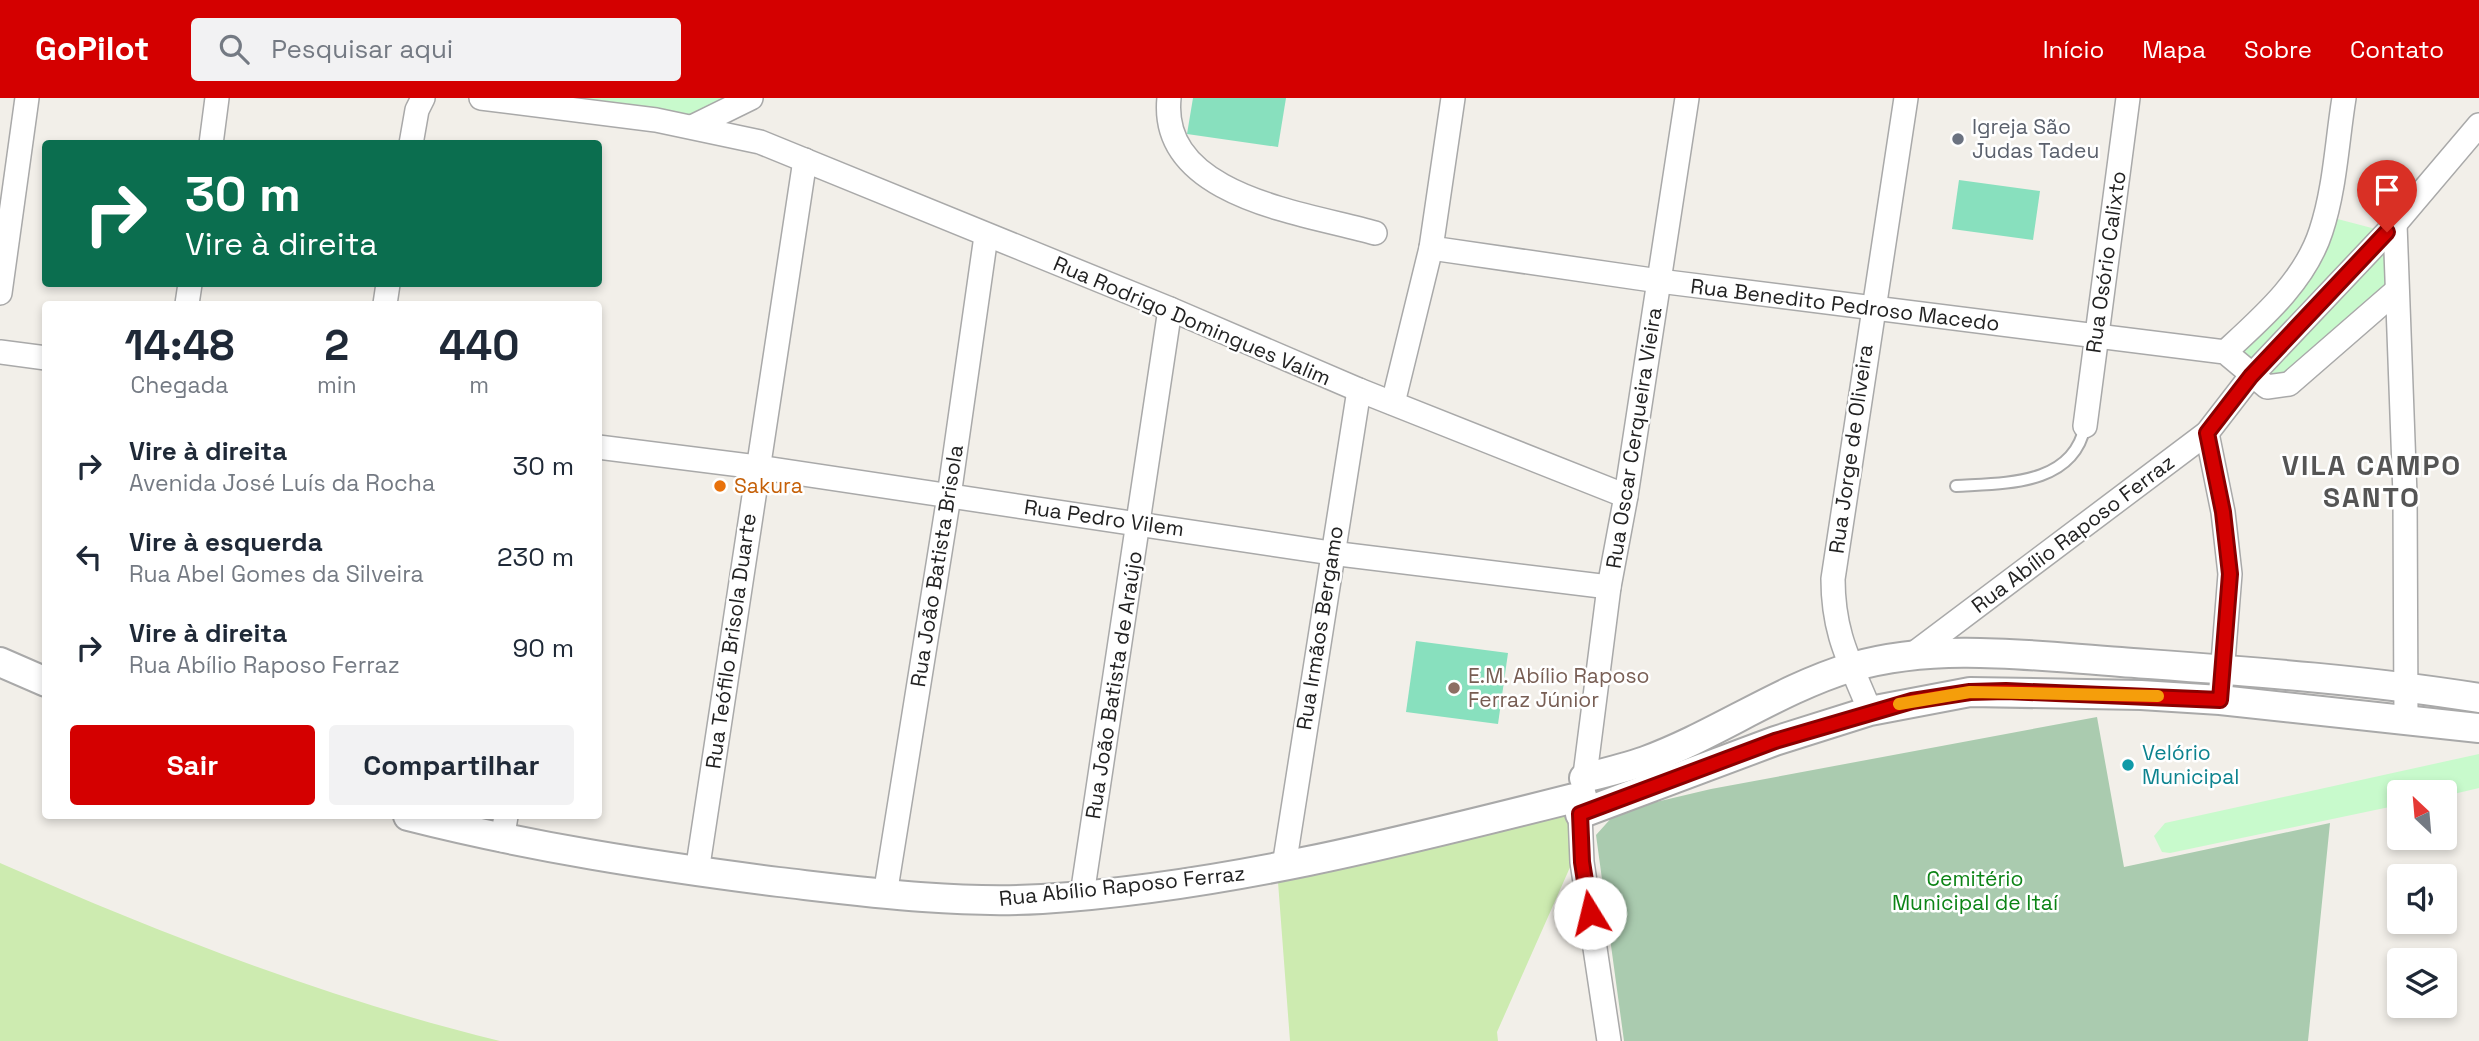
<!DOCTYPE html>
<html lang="pt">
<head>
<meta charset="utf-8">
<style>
  body { margin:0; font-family:"Space Grotesk",sans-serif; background:#f2f2f3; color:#1f2937; height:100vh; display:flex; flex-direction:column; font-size:26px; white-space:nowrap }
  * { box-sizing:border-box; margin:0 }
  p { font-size:23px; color:#747a83 }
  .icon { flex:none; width:38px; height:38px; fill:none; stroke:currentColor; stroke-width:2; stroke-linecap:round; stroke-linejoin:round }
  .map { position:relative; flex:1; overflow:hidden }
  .drawer { position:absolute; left:42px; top:203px; width:560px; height:518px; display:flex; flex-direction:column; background:#fff; border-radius:7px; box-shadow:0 4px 10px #0003 }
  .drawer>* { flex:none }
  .banner { position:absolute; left:42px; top:42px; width:560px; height:147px; border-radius:7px; box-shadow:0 4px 10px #0003; background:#0b6e4f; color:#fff; overflow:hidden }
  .needle { width:46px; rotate:334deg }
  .tools { position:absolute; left:2387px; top:682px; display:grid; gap:14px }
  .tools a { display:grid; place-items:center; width:70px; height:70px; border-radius:7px; background:#fff; box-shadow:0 4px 10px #0003; font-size:35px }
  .pin { position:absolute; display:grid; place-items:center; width:60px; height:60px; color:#fff; margin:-72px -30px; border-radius:50% 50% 50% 0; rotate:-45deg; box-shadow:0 0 7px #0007 }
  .pin .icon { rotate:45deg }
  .me { position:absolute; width:77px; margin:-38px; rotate:351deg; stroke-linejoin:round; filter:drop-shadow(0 0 5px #0008) }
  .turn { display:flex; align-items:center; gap:24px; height:147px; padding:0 28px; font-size:32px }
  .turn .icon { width:91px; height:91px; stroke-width:2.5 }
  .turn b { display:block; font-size:49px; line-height:60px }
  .eta { display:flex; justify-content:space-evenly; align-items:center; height:119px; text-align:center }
  .eta b { font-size:42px; font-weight:700; line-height:49px }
  .cta { display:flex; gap:14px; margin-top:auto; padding:14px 28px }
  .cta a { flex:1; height:80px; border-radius:7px; background:#d40000; color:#fff; font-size:28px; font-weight:700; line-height:80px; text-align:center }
  .cta a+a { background:#f2f2f3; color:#1f2937 }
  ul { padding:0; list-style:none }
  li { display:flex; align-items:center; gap:21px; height:91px; padding:0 28px }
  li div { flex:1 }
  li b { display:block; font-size:26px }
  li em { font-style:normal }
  header { display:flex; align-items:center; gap:42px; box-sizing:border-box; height:98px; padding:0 35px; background:#d40000; color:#fff }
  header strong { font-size:33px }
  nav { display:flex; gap:38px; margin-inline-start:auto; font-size:24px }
  .search { width:490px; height:63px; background:#f2f2f3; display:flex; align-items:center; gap:18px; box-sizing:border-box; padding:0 24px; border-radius:7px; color:#747a83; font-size:26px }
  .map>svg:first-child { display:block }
  .grass { fill:#cdebb0 }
  .cemetery { fill:#aacbaf }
  .park { fill:#c8facc }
  .pitch { fill:#88e0be }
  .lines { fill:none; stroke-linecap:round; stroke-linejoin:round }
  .service-casing { stroke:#a9a9a9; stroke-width:14 }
  .minor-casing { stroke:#a9a9a9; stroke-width:26 }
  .tertiary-casing { stroke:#a9a9a9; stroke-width:32 }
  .service { stroke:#fff; stroke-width:10 }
  .minor { stroke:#fff; stroke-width:23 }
  .tertiary { stroke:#fff; stroke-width:28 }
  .route-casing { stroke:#8a0000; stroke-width:18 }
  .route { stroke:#d40000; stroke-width:12 }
  .slow { stroke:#f59e0b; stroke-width:12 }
  .worship-dot { fill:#6b7280; stroke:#fff; stroke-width:2.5 }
  .food-dot { fill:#e8710a; stroke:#fff; stroke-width:2.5 }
  .education-dot { fill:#8d6e63; stroke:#fff; stroke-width:2.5 }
  .culture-dot { fill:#0f9aa8; stroke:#fff; stroke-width:2.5 }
  .labels { text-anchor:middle; stroke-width:5; stroke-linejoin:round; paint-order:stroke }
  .worship-label { font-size:21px; fill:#5b616d; stroke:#fff; text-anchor:start }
  .street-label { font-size:21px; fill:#222; stroke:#fff }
  .food-label { font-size:21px; fill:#c56008; stroke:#fff; text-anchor:start }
  .education-label { font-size:21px; fill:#785e54; stroke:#fff; text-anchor:start }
  .culture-label { font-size:21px; fill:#0d838f; stroke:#fff; text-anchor:start }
  .park-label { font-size:21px; fill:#0c8416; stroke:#fff }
  .district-label { font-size:28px; font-weight:bold; letter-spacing:2px; fill:#555; stroke:#fff }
</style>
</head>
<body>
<header>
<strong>GoPilot</strong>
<div class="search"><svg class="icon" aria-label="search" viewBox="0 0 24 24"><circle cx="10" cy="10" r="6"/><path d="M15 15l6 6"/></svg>Pesquisar aqui</div>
<nav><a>Início</a><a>Mapa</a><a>Sobre</a><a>Contato</a></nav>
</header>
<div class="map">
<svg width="2479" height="943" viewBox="0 0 2479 943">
  <rect width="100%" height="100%" fill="#f2efe9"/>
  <g class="grass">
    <polygon points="1573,713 1575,758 1497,934 1498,943 1290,943 1278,784"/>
    <path d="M 0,765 C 159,835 331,902 500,943 L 0,943 Z"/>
  </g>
  <polygon class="cemetery" points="2097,619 2124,769 2330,725 2308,943 1624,943 1596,737 1614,717 1639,708 1711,691"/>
  <g class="park">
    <polygon points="546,0 745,0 694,28"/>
    <polygon points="2330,119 2387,134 2390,190 2284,283 2266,281 2232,254"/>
    <polygon points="2479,656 2479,690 2445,698 2445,695 2399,695 2399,707 2170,755 2162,754 2154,738 2165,725"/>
  </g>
  <g class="pitch">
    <polygon points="1193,0 1286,0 1278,49 1187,36"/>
    <polygon points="1959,82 2040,93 2033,142 1952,131"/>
    <polygon points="1416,543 1508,555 1498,626 1406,614"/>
  </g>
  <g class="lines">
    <defs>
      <path id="service" d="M 1956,388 C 2004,385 2073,388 2085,328"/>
      <g id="minor">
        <polyline points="481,0 656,22 760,44 1170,211 1359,292 1626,398"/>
        <path d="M 1169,0 C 1159,99 1305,115 1375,135"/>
        <polyline points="694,28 751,0"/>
        <polyline points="211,46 217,0"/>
        <polyline points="411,46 417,12 423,0"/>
        <polyline points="2395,126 2405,397 2406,620"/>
        <polyline points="1431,150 1659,183 2225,254 2267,289 2289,286 2396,193"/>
        <polyline points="0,195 27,0"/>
        <polyline points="187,206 190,186"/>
        <polyline points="385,206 388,186"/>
        <polyline points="0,254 46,260"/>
        <path d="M 2225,254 C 2262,220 2305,183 2321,133 C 2335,91 2337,43 2344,0"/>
        <polyline points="1393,305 1431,150 1453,0"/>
        <polyline points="2085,328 2128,0"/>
        <polyline points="2207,335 2223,414 2230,476 2220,602"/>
        <polyline points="598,349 757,369 1331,455 1609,489"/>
        <polyline points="1912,557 2207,335 2251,278 2395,126 2479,27"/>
        <path d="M 1870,613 C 1850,564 1833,536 1833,481 L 1906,0"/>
        <polyline points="502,742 506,718"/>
        <polyline points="1284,768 1359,292"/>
        <polyline points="697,774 805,62"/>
        <polyline points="885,797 949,398 986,138"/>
        <polyline points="1082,797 1170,211"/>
        <polyline points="1609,943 1582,764 1580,716 1609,489 1626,398 1687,0"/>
      </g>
      <g id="tertiary">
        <polyline points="0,564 46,584"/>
        <path d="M 1584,680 C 1604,675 1625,670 1645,663 C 1716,637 1779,591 1852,569 C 1938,544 2033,558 2121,564 C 2241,573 2360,581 2479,600"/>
        <polyline points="1580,716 1775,643 1870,613 1970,594 2141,597 2220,602 2479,630"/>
        <path d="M 408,718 C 530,749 653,768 779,784 C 866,794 954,806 1042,801 C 1225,789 1404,743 1582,698"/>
      </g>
    </defs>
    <use href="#service" class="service-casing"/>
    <use href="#minor" class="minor-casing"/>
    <use href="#tertiary" class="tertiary-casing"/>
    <use href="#service" class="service"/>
    <use href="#minor" class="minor"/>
    <use href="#tertiary" class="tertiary"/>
  </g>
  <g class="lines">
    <defs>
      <polyline id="route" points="1590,815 1582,764 1580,716 1775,643 1912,603 1970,594 2006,593 2220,602 2230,476 2223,414 2207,335 2251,278 2387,134"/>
    </defs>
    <use href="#route" class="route-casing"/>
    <use href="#route" class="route"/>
    <polyline class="slow" points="1899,606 1970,594 2158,598"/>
  </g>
  <circle class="worship-dot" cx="1958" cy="41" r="7"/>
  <circle class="food-dot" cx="720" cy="388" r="7"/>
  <circle class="education-dot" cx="1454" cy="590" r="7"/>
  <circle class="culture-dot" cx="2128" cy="667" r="7"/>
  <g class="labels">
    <g class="worship-label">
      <text x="1972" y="36">Igreja São<tspan x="1972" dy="24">Judas Tadeu</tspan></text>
    </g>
    <g class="street-label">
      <text transform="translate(2106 164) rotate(-82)" y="7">Rua Osório Calixto</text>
      <text transform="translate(1845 207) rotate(7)" y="7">Rua Benedito Pedroso Macedo</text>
      <text transform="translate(1192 223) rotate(23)" y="7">Rua Rodrigo Domingues Valim</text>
      <text transform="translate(1634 340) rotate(-81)" y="7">Rua Oscar Cerqueira Vieira</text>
      <text transform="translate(1851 351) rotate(-82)" y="7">Rua Jorge de Oliveira</text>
      <text transform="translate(1104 420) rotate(8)" y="7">Rua Pedro Vilem</text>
      <text transform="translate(2073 436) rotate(-37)" y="7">Rua Abílio Raposo Ferraz</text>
      <text transform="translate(937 468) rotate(-81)" y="7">Rua João Batista Brisola</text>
      <text transform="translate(1320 530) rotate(-81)" y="7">Rua Irmãos Bergamo</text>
      <text transform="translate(731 543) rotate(-82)" y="7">Rua Teófilo Brisola Duarte</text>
      <text transform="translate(1114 587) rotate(-81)" y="7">Rua João Batista de Araújo</text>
      <text transform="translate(1122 788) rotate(-6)" y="7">Rua Abílio Raposo Ferraz</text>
    </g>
    <g class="food-label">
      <text x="734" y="395">Sakura</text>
    </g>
    <g class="education-label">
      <text x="1468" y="585">E.M. Abílio Raposo<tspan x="1468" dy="24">Ferraz Júnior</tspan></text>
    </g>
    <g class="culture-label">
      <text x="2142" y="662">Velório<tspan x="2142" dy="24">Municipal</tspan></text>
    </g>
    <g class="park-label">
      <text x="1975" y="788">Cemitério<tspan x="1975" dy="24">Municipal de Itaí</tspan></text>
    </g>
    <g class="district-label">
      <text x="2372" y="377">VILA CAMPO<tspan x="2372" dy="32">SANTO</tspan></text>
    </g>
  </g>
</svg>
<div class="tools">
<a><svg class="needle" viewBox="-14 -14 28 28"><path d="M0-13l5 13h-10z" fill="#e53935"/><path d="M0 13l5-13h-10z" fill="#747a83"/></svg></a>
<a><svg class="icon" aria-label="sound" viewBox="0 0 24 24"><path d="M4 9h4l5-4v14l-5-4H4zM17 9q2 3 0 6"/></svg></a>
<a><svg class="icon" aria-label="layers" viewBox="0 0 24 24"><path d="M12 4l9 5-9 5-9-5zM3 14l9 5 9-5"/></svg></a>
</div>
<div class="pin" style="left:2387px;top:134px;background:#d93025"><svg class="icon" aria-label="arrive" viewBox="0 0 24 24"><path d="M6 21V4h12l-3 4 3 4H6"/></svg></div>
<svg class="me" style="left:1590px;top:815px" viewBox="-20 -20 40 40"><circle r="19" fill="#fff"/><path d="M0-13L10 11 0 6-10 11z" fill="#d40000"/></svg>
<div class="banner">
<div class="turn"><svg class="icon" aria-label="right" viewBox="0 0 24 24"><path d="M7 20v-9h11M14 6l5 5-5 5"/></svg><div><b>30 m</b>Vire à direita</div></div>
</div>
<section class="drawer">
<div class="eta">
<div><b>14:48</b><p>Chegada</p></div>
<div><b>2</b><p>min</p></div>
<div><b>440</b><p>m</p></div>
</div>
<ul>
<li><svg class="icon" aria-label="right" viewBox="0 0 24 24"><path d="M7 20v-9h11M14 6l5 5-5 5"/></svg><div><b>Vire à direita</b><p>Avenida José Luís da Rocha</p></div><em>30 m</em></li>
<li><svg class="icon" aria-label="left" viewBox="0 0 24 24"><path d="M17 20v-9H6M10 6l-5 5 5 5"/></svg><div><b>Vire à esquerda</b><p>Rua Abel Gomes da Silveira</p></div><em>230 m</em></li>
<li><svg class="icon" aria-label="right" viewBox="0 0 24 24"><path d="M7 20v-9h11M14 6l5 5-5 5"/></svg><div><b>Vire à direita</b><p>Rua Abílio Raposo Ferraz</p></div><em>90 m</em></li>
</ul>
<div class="cta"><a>Sair</a><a>Compartilhar</a></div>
</section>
</div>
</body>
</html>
